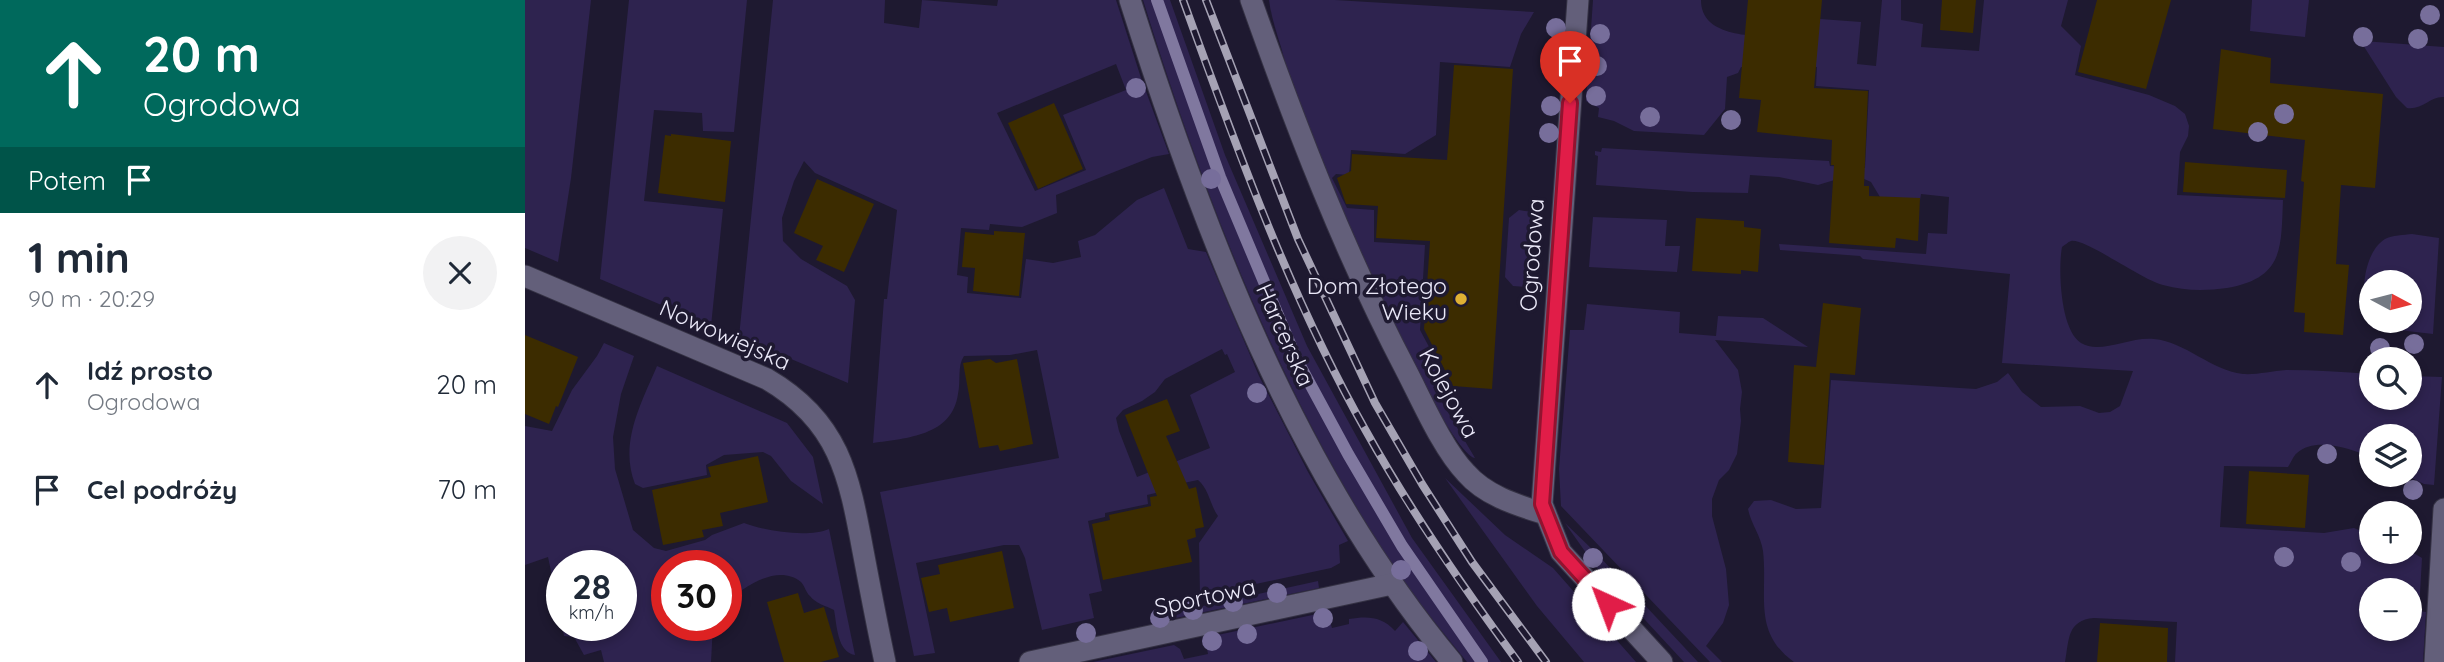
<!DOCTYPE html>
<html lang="pl">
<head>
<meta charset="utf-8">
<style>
  body { margin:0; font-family:Quicksand,sans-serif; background:#f2f2f3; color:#1f2937; height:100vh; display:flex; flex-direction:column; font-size:26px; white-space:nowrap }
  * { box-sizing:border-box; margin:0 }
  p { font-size:23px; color:#747a83 }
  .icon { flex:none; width:38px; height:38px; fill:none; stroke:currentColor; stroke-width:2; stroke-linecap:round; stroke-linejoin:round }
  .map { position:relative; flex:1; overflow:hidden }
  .sheet { display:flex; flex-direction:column; background:#fff; width:525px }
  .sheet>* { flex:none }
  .top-card { background:#00695c; color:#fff; overflow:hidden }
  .needle { width:46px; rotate:97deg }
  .buttons { position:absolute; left:1834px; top:270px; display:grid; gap:14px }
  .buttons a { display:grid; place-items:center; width:63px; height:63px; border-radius:50%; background:#fff; box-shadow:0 4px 10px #0003; font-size:35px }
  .speed { position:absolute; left:21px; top:550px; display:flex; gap:14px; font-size:35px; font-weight:700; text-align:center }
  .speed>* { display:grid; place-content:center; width:91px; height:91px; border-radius:50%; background:#fff; box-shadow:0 4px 10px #0003; line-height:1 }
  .speed small { font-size:18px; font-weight:400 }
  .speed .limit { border:10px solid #d22; background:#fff; color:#111 }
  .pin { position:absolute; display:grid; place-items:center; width:60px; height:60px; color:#fff; margin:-72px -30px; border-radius:50% 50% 50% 0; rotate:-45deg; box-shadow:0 0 7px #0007 }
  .pin .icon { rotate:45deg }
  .me { position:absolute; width:77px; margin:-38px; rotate:317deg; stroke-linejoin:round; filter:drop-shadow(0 0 5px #0008) }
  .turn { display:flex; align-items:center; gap:24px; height:147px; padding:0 28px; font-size:32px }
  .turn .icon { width:91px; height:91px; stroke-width:2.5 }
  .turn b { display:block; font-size:49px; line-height:60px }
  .then { display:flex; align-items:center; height:66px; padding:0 28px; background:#0003; gap:14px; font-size:26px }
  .round { display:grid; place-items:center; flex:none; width:74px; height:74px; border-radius:37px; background:#f2f2f3 }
  .headline { display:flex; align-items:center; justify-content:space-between; height:119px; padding:0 28px }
  h1 { font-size:42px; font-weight:800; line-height:52px }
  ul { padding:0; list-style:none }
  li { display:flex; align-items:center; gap:21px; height:105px; padding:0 28px }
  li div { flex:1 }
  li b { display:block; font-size:26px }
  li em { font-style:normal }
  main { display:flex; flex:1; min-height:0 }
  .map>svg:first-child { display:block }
  .green { fill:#2e234f; fill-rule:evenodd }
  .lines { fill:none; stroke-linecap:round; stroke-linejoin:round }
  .stream { stroke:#80789f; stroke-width:12 }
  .building { fill:#3c2c00 }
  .minor-casing { stroke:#353244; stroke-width:23 }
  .minor { stroke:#635f7a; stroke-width:21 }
  .rail-casing { stroke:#a5a2b4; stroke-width:8 }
  .rail { stroke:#1e1930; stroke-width:5; stroke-dasharray:16; stroke-linecap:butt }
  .tree { fill:#776e9b }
  .route-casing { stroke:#92132f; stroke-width:18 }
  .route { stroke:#e11d48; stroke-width:12 }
  .poi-dot { fill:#dfb034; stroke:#1e1930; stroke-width:2.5 }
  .labels { text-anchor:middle; stroke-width:7; stroke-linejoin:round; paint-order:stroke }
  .street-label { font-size:23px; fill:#eae8f8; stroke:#1e1930 }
  .poi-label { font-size:23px; fill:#eae8f8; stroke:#1e1930; text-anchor:end }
</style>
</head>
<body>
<main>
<section class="sheet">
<div class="top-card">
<div class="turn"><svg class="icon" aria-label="ahead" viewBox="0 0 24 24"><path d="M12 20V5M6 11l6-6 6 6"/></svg><div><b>20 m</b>Ogrodowa</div></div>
<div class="then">Potem<svg class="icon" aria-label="arrive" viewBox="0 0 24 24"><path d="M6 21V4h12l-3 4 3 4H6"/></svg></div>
</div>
<div class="headline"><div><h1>1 min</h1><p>90 m · 20:29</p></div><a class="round"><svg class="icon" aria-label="close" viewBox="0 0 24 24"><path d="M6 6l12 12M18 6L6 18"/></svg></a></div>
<ul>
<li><svg class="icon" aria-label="ahead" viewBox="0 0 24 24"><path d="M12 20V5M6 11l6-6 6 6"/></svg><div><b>Idź prosto</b><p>Ogrodowa</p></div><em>20 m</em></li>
<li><svg class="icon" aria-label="arrive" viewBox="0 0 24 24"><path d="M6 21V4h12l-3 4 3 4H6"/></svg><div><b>Cel podróży</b></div><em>70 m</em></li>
</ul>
</section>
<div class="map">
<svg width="1919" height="662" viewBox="0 0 1919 662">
  <rect width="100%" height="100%" fill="#1e1930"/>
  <g class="green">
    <polygon points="0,0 66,0 46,178 33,262 0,248"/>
    <polygon points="104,0 222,0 209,132 178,131 177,113 129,110 119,201 198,209 186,326 75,279"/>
    <path d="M 248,0 L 360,0 L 359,23 L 394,28 L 397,0 L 472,6 L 473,0 L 591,0 L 616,78 L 644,154 L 627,157 L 531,195 L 532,213 L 497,227 L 465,224 L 464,230 L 436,228 L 432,275 L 443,277 L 442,293 L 496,298 L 501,259 L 528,263 L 556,257 L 553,241 L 570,235 L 612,200 L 639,188 L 663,249 L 681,252 L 734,376 L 783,472 L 823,541 L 814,545 L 815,563 L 806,568 L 675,596 L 674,543 L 693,516 C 685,505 684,489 673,480 L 639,487 L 639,491 L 622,495 L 623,504 L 580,513 L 580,517 L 563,521 L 577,591 L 564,594 L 569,618 L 517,630 L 500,558 L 494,545 L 479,545 L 391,563 L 410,653 L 389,656 L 355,492 L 534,458 L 512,350 L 485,355 L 439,356 C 432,366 436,381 433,394 C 427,436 382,438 348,443 L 359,299 L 362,299 L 372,210 L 290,173 L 279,161 L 269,181 L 257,218 L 258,241 L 276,259 L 322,286 L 330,300 L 323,383 L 214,337 ZM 591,64 L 601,90 L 538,115 L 561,170 L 510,191 L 472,113 ZM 697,349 L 700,355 L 702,354 L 710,372 L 665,395 L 685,448 L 612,477 L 594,431 L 591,418 L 598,410 L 617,401 L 630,392 L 640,379 Z"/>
    <path d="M 618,0 L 645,0 L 700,155 L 782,346 L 887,538 L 976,662 L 942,662 C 920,635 897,607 877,579 C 760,408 679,197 618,0 Z"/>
    <path d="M 744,0 L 810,0 L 1009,12 L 996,34 L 985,67 L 915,62 L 911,135 L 880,154 L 826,150 L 824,175 L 811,174 L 807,178 L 822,208 L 849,210 L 849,242 L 900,245 L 895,330 L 925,386 L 908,387 L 950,458 C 926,455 831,250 817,218 C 793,163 771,105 756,47 C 751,31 746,16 744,0 Z"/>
    <path d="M 1068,0 L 1176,0 C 1176,41 1237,35 1266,38 L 1268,17 L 1336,22 L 1332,64 L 1351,66 L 1357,0 L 1376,0 L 1376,20 L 1398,24 L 1396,47 L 1454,51 L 1459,0 L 1543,0 L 1536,26 L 1556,46 L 1550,75 L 1624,95 L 1650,106 L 1660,114 L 1664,126 L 1663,136 L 1655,152 L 1652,195 L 1758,200 C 1756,248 1759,278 1702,288 C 1680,291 1660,291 1638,285 C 1617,280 1560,238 1546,241 C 1543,242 1540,245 1537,247 C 1533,268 1535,330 1556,343 C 1575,355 1605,336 1629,339 C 1661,342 1685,370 1718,374 C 1731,375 1747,371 1761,370 C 1789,370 1818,372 1846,374 L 1846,397 L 1885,397 L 1885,376 L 1917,377 L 1909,485 L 1899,484 L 1878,474 L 1885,474 L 1885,436 L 1846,436 L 1846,457 C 1827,449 1790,436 1772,453 C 1768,456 1766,463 1763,467 L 1699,466 L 1695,527 L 1799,533 L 1829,528 L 1846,535 L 1846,551 L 1885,551 L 1897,558 L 1894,611 L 1901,612 L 1898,662 L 1650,662 L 1652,622 L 1569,618 C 1542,620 1544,640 1540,662 L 1269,662 C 1227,632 1243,594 1238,551 C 1236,536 1226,524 1223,509 L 1229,501 L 1246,500 L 1271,509 L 1296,508 L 1306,380 L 1451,389 L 1472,382 L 1483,373 L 1497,392 L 1516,407 L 1555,406 L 1574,413 L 1585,412 L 1595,406 L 1608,371 L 1477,363 L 1485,274 L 1338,259 L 1335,256 L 1255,250 L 1254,244 L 1401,254 L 1403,233 L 1422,234 L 1424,197 L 1396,194 L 1395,200 L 1355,197 L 1346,182 L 1337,178 L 1316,178 L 1293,185 L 1254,177 L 1225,175 L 1223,193 L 1167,192 L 1071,185 L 1073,156 L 1070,155 L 1070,151 L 1076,152 L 1077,148 L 1304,161 L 1305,166 L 1340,168 L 1344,90 L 1291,86 L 1292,67 L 1260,64 L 1249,68 L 1216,67 L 1213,73 L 1202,77 L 1200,109 L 1179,135 L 1109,131 L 1089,121 L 1073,117 L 1074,108 L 1061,101 ZM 1846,590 L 1885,590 L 1885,628 L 1846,628 Z"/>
    <polygon points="1727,0 1784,0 1780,37 1725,31"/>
    <path d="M 1838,41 L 1919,47 L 1919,97 C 1905,96 1898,110 1882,108 L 1871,97 L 1838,45 Z"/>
    <polygon points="994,210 1006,212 1001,287 988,286 980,277 984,218"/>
    <polygon points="1068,217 1142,220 1140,246 1155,246 1152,272 1064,267"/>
    <path d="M 1887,234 L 1914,238 L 1908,334 L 1865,329 L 1850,320 L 1885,320 L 1885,282 L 1846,282 L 1846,315 C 1833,297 1839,252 1860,239 C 1867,235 1879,235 1887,234 Z"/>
    <polygon points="1062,304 1155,312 1154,333 1191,336 1193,316 1238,318 1283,347 1190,340 1213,370 1217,392 1215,409 1216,421 1212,454 1204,470 1194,480 1187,499 1187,516 1201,569 1204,605 1198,623 1181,646 1197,662 1185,662 1036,506 1034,469 1045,330 1059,330"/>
    <path d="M 79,343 L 109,356 L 96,394 L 88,437 L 90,469 L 108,530 L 129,548 L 141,551 L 180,540 L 187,535 L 219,523 C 240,531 283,538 304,529 L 330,655 C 312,652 312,625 309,610 C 301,606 290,603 285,596 C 281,593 280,586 276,582 C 253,563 218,587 201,603 L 201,565 L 142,565 L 142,625 L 188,625 L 186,662 L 79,662 L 76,650 L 59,655 L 49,637 L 39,636 L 37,625 L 96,625 L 96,565 L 37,565 L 37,623 L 23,557 L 0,565 L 0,426 L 27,431 L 47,390 L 72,356 Z"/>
    <path d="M 132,366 L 262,423 L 288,457 L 298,504 L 266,481 L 246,456 L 238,452 L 199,455 L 181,465 L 182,475 L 118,488 L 110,484 C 94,443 116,404 132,366 Z"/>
    <polygon points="920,478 980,535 1028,568 1111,662 1059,662 1012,606"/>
    <polygon points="1040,523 1072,554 1173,662 1159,662 1071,567"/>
    <polygon points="793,581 794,588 651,618 650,612"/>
    <path d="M 797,613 L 804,618 L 807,628 L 824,624 L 824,619 C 842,616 857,616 870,631 L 878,622 L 911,662 L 568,662 L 649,645 L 655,649 L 659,659 L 683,654 L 681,643 L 683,637 Z"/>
  </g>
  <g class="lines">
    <polyline class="stream" points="632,0 695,177 771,358 823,454 877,546 957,662"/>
  </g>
  <g class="building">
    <polygon points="1223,0 1297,0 1289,88 1343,91 1339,186 1344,186 1344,196 1395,198 1393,241 1371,238 1370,248 1304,243 1309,165 1306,165 1307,140 1232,132 1236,100 1214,98"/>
    <polygon points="1417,0 1451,0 1448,33 1415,30"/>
    <polygon points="1572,0 1646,0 1621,89 1553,72"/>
    <polygon points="1696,49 1746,58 1745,83 1858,94 1850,188 1816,185 1811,264 1824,265 1818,335 1779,332 1780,313 1769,312 1779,182 1776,181 1780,140 1688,129"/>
    <polygon points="929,65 988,69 967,389 928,386 899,329 905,241 851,238 853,206 821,204 812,178 826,171 827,154 922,160"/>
    <polygon points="529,103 558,169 513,189 483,123"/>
    <polygon points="146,134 206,141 200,202 133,193 140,135 146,136"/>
    <polygon points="1660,162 1762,170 1760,198 1658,192"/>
    <polygon points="292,179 349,204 319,272 291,260 298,246 269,233"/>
    <polygon points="1171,218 1219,221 1219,227 1236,229 1233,272 1216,270 1216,274 1167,271"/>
    <polygon points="469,231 500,233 494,296 448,291 450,268 437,267 440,232 469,235"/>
    <polygon points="1298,303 1336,308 1330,375 1305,373 1299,465 1263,462 1269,365 1291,367"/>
    <polygon points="0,335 53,357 33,407 31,406 24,424 0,414"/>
    <polygon points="465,359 471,363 492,359 508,444 475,451 473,445 454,448 438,363"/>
    <polygon points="642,399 655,431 641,436 664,489 671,487 679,527 670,529 671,537 662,540 667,562 578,580 567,524 585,520 584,515 626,506 625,497 632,496 600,415"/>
    <polygon points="233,456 243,502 195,513 198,526 177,530 179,537 138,545 127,490 186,477 183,467"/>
    <polygon points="1724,471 1784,475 1780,528 1721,524"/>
    <polygon points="477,551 489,608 425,622 422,608 404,612 396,578 415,574 413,565"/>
    <polygon points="273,593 279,613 299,607 314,657 296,662 259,662 242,602"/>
    <polygon points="1575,623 1643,628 1642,662 1572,662"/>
  </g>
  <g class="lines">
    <defs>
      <g id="minor">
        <path d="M 605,0 C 678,230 771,475 927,662"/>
        <path d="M 726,0 C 771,127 819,252 882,372 C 898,403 918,449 941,473 C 961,496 992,505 1020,514"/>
        <polyline points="1053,0 1017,504 1036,552 1137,662"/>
        <path d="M 0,276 L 242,379 C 314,421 324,475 338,551 C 345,588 352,625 360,662"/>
        <polyline points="505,662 867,584"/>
        <polyline points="1910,662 1919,509"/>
      </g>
    </defs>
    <use href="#minor" class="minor-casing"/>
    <use href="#minor" class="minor"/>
    <defs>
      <g id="rail">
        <path d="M 658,0 C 711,146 764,295 841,431 C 886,512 938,587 993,662"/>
        <polyline points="681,0 773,239 850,403 897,484 947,562 1021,662"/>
      </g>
    </defs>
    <use href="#rail" class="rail-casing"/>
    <use href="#rail" class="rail"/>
  </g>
  <g class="tree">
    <circle cx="1905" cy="15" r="10"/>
    <circle cx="1031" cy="28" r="10"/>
    <circle cx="1075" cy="34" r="10"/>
    <circle cx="1838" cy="37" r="10"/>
    <circle cx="1893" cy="39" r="10"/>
    <circle cx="1072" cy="66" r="10"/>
    <circle cx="1030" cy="67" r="10"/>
    <circle cx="611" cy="88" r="10"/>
    <circle cx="1071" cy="96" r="10"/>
    <circle cx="1026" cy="106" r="10"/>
    <circle cx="1759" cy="114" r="10"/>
    <circle cx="1125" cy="117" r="10"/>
    <circle cx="1206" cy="120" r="10"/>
    <circle cx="1733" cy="132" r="10"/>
    <circle cx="1024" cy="133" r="10"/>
    <circle cx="686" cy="179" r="10"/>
    <circle cx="1889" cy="344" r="10"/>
    <circle cx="1855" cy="348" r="10"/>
    <circle cx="732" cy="393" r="10"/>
    <circle cx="1802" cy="454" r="10"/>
    <circle cx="1888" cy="490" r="10"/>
    <circle cx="1759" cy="557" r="10"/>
    <circle cx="1068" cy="558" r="10"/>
    <circle cx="1826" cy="562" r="10"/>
    <circle cx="876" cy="570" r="10"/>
    <circle cx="1087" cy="580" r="10"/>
    <circle cx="752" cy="593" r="10"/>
    <circle cx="708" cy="602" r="10"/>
    <circle cx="1108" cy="602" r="10"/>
    <circle cx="668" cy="610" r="10"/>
    <circle cx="635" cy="618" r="10"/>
    <circle cx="798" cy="618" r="10"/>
    <circle cx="561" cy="633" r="10"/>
    <circle cx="722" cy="634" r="10"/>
    <circle cx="687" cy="641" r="10"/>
    <circle cx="893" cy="651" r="10"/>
  </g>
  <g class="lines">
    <defs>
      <polyline id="route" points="1045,103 1017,504 1036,552 1083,604"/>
    </defs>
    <use href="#route" class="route-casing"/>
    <use href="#route" class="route"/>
  </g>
  <circle class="poi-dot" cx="936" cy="299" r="7"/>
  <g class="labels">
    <g class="street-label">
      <text transform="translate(1007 255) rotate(-86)" y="8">Ogrodowa</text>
      <text transform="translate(200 335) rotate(24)" y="8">Nowowiejska</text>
      <text transform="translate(760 335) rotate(66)" y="8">Harcerska</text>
      <text transform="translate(924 393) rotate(61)" y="8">Kolejowa</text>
      <text transform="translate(680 597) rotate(-12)" y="8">Sportowa</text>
    </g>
    <g class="poi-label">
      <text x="922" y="294">Dom Złotego<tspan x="922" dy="26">Wieku</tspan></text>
    </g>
  </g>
</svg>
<div class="buttons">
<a><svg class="needle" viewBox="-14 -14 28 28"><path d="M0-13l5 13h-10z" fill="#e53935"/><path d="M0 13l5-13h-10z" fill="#747a83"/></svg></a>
<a><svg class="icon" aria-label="search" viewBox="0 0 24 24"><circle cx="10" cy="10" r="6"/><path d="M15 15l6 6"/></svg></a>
<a><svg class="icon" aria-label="layers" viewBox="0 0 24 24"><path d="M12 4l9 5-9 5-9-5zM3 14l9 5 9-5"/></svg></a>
<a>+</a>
<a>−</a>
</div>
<div class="speed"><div>28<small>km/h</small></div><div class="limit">30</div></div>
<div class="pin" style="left:1045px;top:103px;background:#d93025"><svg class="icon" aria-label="arrive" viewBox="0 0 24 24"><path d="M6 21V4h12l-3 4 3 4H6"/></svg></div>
<svg class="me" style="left:1083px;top:604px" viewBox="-20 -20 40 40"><circle r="19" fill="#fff"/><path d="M0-13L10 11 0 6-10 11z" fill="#e11d48"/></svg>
</div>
</main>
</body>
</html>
